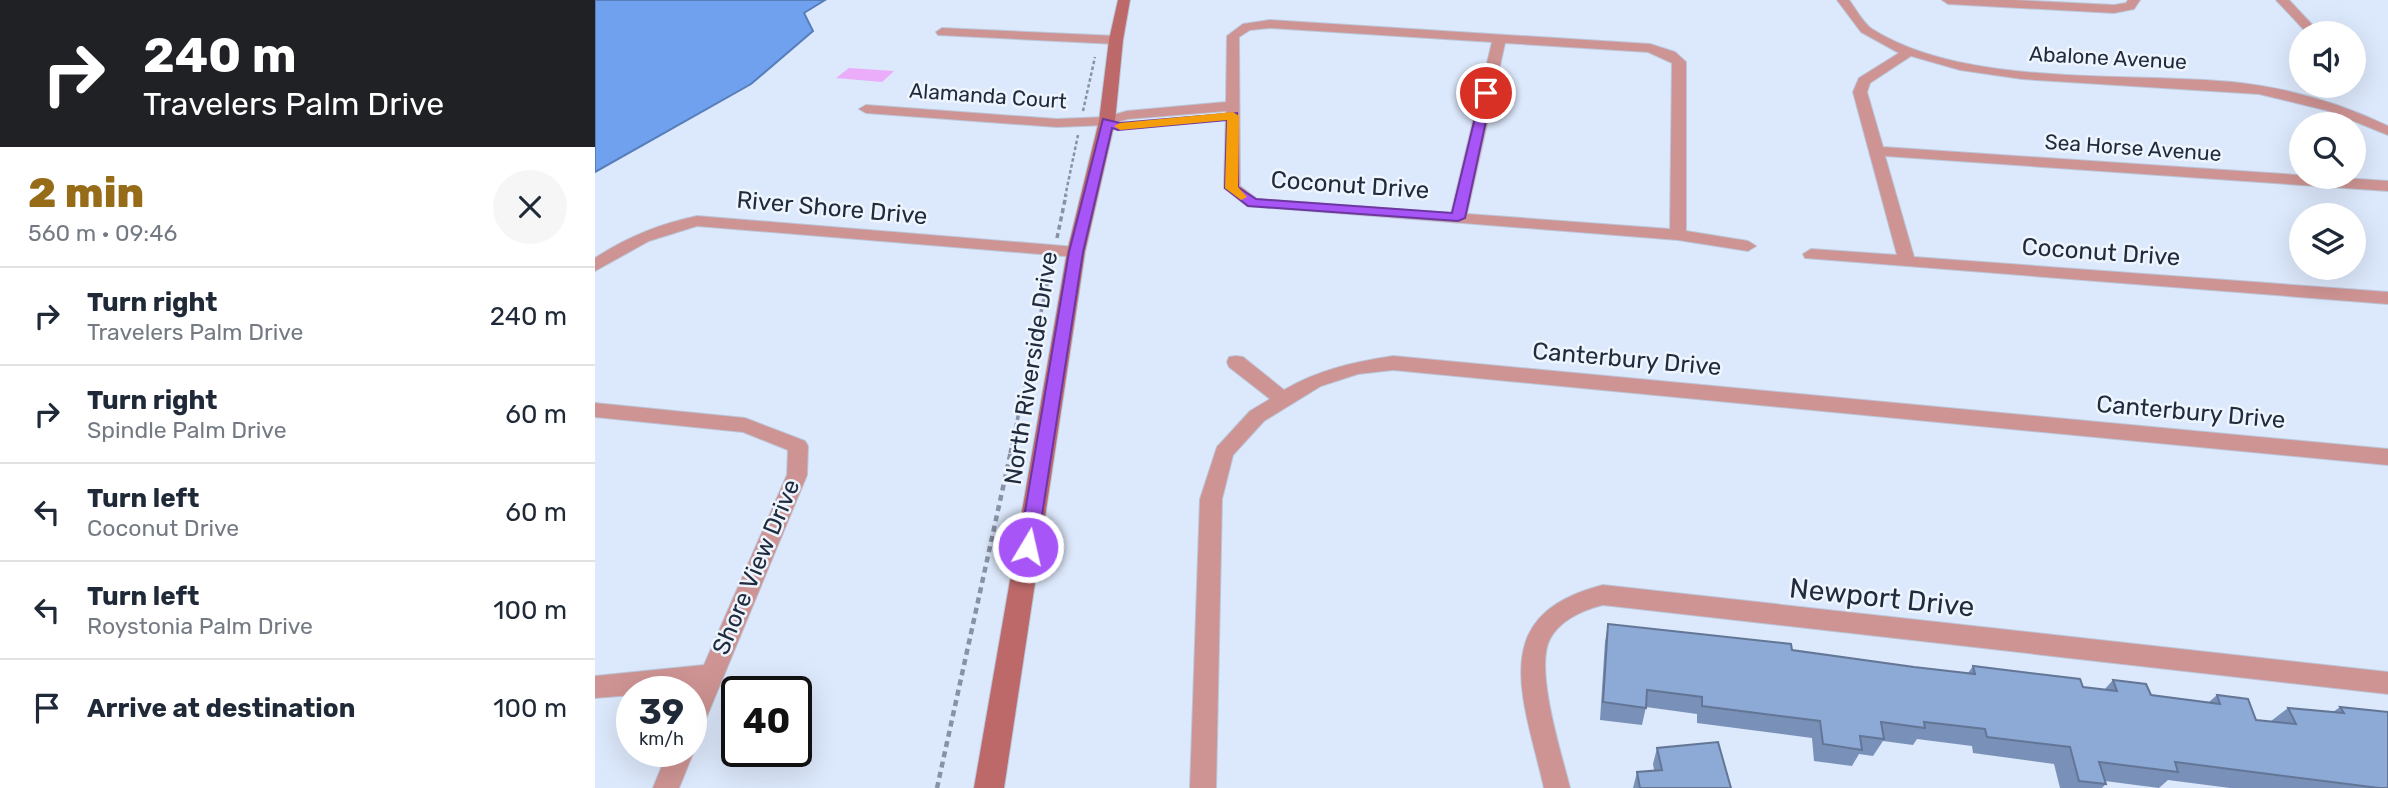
<!DOCTYPE html>
<html lang="en">
<head>
<meta charset="utf-8">
<style>
  body { margin:0; font-family:Rubik,sans-serif; background:#f6f6f7; color:#1f2937; height:100vh; display:flex; flex-direction:column; font-size:26px; white-space:nowrap }
  * { box-sizing:border-box; margin:0 }
  p { font-size:23px; color:#747a83 }
  .icon { flex:none; width:38px; height:38px; fill:none; stroke:currentColor; stroke-width:2; stroke-linecap:round; stroke-linejoin:round }
  .map { position:relative; flex:1; overflow:hidden }
  .sheet { display:flex; flex-direction:column; background:#fff; width:595px }
  .sheet>* { flex:none }
  .guide { background:#202124; color:#fff; overflow:hidden }
  .fabs { position:absolute; left:1694px; top:21px; display:grid; gap:14px }
  .fabs a { display:grid; place-items:center; width:77px; height:77px; border-radius:50%; background:#fff; box-shadow:0 7px 28px #0002; font-size:35px }
  .speed { position:absolute; left:21px; top:676px; display:flex; gap:14px; font-size:35px; font-weight:700; text-align:center }
  .speed>* { display:grid; place-content:center; width:91px; height:91px; border-radius:50%; background:#fff; box-shadow:0 7px 28px #0002; line-height:1 }
  .speed small { font-size:18px; font-weight:400 }
  .speed .limit { border:4px solid #111; border-radius:10px; background:#fff; color:#111 }
  .pin { position:absolute; display:grid; place-items:center; width:60px; height:60px; color:#fff; margin:-30px; border:4px solid #fff; border-radius:50%; box-shadow:0 2px 7px #0007 }
  .me { position:absolute; width:77px; margin:-38px; rotate:9deg; stroke-linejoin:round; filter:drop-shadow(0 0 5px #0008) }
  .turn { display:flex; align-items:center; gap:24px; height:147px; padding:0 28px; font-size:32px }
  .turn .icon { width:91px; height:91px; stroke-width:2.5 }
  .turn b { display:block; font-size:49px; line-height:60px }
  .round { display:grid; place-items:center; flex:none; width:74px; height:74px; border-radius:37px; background:#f6f6f7 }
  .headline { display:flex; align-items:center; justify-content:space-between; height:119px; padding:0 28px }
  h1 { font-size:42px; font-weight:800; line-height:52px; color:#966c18 }
  ul { padding:0; list-style:none }
  li { display:flex; align-items:center; gap:21px; height:98px; padding:0 28px; border-top:2px solid #e0e1e3 }
  li div { flex:1 }
  li b { display:block; font-size:26px }
  li em { font-style:normal }
  main { display:flex; flex:1; min-height:0 }
  .map>svg:first-child { display:block }
  .green { fill:#ebacfa }
  .water { fill:#70a1ee; stroke:#587eb9; stroke-width:2 }
  .lines { fill:none; stroke-linecap:round; stroke-linejoin:round }
  .street-casing { stroke:#bac6d9; stroke-width:2 }
  .secondary-casing { stroke:#bac6d9; stroke-width:2 }
  .path-far2 { stroke:#8792a5; stroke-width:2.5; stroke-dasharray:3.5 2.5; stroke-linecap:butt }
  .path-far1 { stroke:#8792a5; stroke-width:3.5; stroke-dasharray:5 3.5; stroke-linecap:butt }
  .path { stroke:#8792a5; stroke-width:4.5; stroke-dasharray:6 4.5; stroke-linecap:butt }
  .street { fill:#ce9493; fill-rule:evenodd }
  .secondary { fill:#bd696a; fill-rule:evenodd }
  .wall { fill:#7991b8 }
  .building { fill:#8da9d6; stroke:#637696; stroke-width:2 }
  .route { fill:#a855f7; stroke:#6d37a1; stroke-width:2 }
  .slow { fill:#f59e0b }
  .labels { text-anchor:middle; stroke-width:5; stroke-linejoin:round; paint-order:stroke }
  .far-street-label { font-size:21px; fill:#202b3d; stroke:#eef5fe }
  .street-label { font-size:24px; fill:#202b3d; stroke:#eef5fe }
  .near-street-label { font-size:28px; fill:#202b3d; stroke:#eef5fe }
</style>
</head>
<body>
<main>
<section class="sheet">
<div class="guide">
<div class="turn"><svg class="icon" aria-label="right" viewBox="0 0 24 24"><path d="M7 20v-9h11M14 6l5 5-5 5"/></svg><div><b>240 m</b>Travelers Palm Drive</div></div>
</div>
<div class="headline"><div><h1>2 min</h1><p>560 m · 09:46</p></div><a class="round"><svg class="icon" aria-label="close" viewBox="0 0 24 24"><path d="M6 6l12 12M18 6L6 18"/></svg></a></div>
<ul>
<li><svg class="icon" aria-label="right" viewBox="0 0 24 24"><path d="M7 20v-9h11M14 6l5 5-5 5"/></svg><div><b>Turn right</b><p>Travelers Palm Drive</p></div><em>240 m</em></li>
<li><svg class="icon" aria-label="right" viewBox="0 0 24 24"><path d="M7 20v-9h11M14 6l5 5-5 5"/></svg><div><b>Turn right</b><p>Spindle Palm Drive</p></div><em>60 m</em></li>
<li><svg class="icon" aria-label="left" viewBox="0 0 24 24"><path d="M17 20v-9H6M10 6l-5 5 5 5"/></svg><div><b>Turn left</b><p>Coconut Drive</p></div><em>60 m</em></li>
<li><svg class="icon" aria-label="left" viewBox="0 0 24 24"><path d="M17 20v-9H6M10 6l-5 5 5 5"/></svg><div><b>Turn left</b><p>Roystonia Palm Drive</p></div><em>100 m</em></li>
<li><svg class="icon" aria-label="arrive" viewBox="0 0 24 24"><path d="M6 21V4h12l-3 4 3 4H6"/></svg><div><b>Arrive at destination</b></div><em>100 m</em></li>
</ul>
</section>
<div class="map">
<svg width="1793" height="788" viewBox="0 0 1793 788">
  <rect width="100%" height="100%" fill="#dce8fb"/>
  <polygon class="green" points="254,68 299,71 287,82 241,78"/>
  <polygon class="water" points="0,0 230,0 209,13 218,31 156,84 0,172"/>
  <g class="lines">
    <defs>
      <g id="street">
        <path d="M 1242,0 L 1254,0 C 1261,9 1268,23 1277,29 C 1372,89 1536,71 1646,83 C 1697,89 1747,104 1793,126 L 1793,135 L 1734,111 L 1664,94 L 1427,79 L 1365,70 L 1316,56 L 1275,83 L 1272,92 L 1288,147 L 1793,181 L 1793,191 L 1290,156 L 1319,257 L 1793,292 L 1793,304 L 1210,258 L 1208,254 L 1216,249 L 1302,255 L 1258,92 L 1264,78 L 1304,53 L 1266,32 Z"/>
        <polygon points="1347,0 1419,0 1519,5 1531,3 1533,0 1545,0 1539,9 1519,13 1353,4"/>
        <polygon points="1681,0 1694,0 1725,33 1712,33"/>
        <path d="M 675,20 L 1055,44 L 1080,52 L 1091,62 L 1091,231 L 1153,241 L 1161,246 L 1153,251 L 1083,240 L 652,206 L 629,188 L 631,111 L 533,119 L 512,125 L 462,127 L 271,113 L 264,109 L 271,105 L 462,119 L 511,117 L 532,111 L 631,102 L 632,36 L 648,24 ZM 675,28 L 897,42 L 856,213 L 662,199 L 645,186 L 644,37 L 655,30 ZM 910,43 L 1053,52 L 1077,63 L 1075,229 L 872,214 Z"/>
        <polygon points="347,28 521,36 527,40 521,44 343,35 341,32"/>
        <path d="M 102,216 L 481,247 L 489,252 L 481,257 L 102,226 L 54,241 L 0,271 L 0,258 C 32,237 64,224 102,216 Z"/>
        <path d="M 641,356 L 648,357 L 689,390 C 723,370 759,362 798,356 L 1793,449 L 1793,465 L 798,370 L 763,374 L 726,386 L 669,421 L 638,455 L 627,499 L 621,788 L 595,788 L 605,499 L 622,447 L 655,411 L 675,399 L 634,367 L 632,362 L 634,357 Z"/>
        <polygon points="0,403 150,418 210,441 213,446 212,475 105,733 96,736 99,689 37,691 37,695 0,698 0,676 109,665 192,475 193,450 148,432 0,417"/>
        <path d="M 1008,585 L 1793,672 L 1793,694 L 1008,605 C 988,610 965,620 955,639 C 939,669 967,755 975,788 L 949,788 C 929,699 889,615 1008,585 Z"/>
        <polygon points="96,745 99,751 84,788 58,788 73,751 96,751"/>
      </g>
      <polygon id="secondary" points="523,0 535,0 528,40 520,121 490,252 409,788 379,788 472,252 504,121 514,40"/>
    </defs>
    <use href="#street" class="street-casing"/>
    <use href="#secondary" class="secondary-casing"/>
    <g class="path-far2">
      <polyline points="488,111 500,57"/>
      <polyline points="470,197 483,135"/>
    </g>
    <g class="path-far1">
      <polyline points="462,238 471,195"/>
      <polyline points="415,453 457,262"/>
    </g>
    <polyline class="path" points="342,788 416,451"/>
    <use href="#street" class="street"/>
    <use href="#secondary" class="secondary"/>
  </g>
  <g class="wall">
    <polygon points="1013,624 1319,667 1373,673 1378,666 1488,687 1509,690 1518,680 1556,695 1614,702 1622,695 1661,720 1676,721 1693,708 1738,712 1745,707 1793,788 1635,788 1573,780 1564,788 1510,781 1511,784 1507,788 1465,788 1459,764 1378,753 1377,746 1322,739 1318,745 1288,741 1278,756 1264,754 1257,766 1219,761 1217,738 1102,723 1102,714 1051,707 1047,725 1005,720 1010,642"/>
    <polygon points="1062,748 1136,788 1038,788 1042,772 1059,770 1058,764"/>
  </g>
  <g class="building">
    <polygon points="1013,624 1196,644 1197,650 1319,667 1380,674 1378,666 1485,679 1488,687 1522,691 1518,680 1551,684 1556,695 1625,704 1622,695 1653,699 1661,720 1701,724 1693,708 1749,713 1745,707 1793,712 1793,788 1784,788 1580,762 1583,772 1504,762 1511,784 1484,781 1475,747 1392,737 1390,729 1329,722 1330,728 1286,722 1289,739 1265,736 1267,750 1228,744 1225,721 1107,706 1107,697 1052,690 1051,708 1008,702"/>
    <polygon points="1123,742 1136,788 1045,788 1042,772 1067,770 1062,748"/>
  </g>
  <polygon class="route" points="891,90 897,93 870,218 863,221 653,206 630,188 632,120 523,130 517,128 488,252 442,547 440,552 433,554 427,552 424,547 474,252 508,119 525,123 642,113 643,187 661,199 857,213 886,93"/>
  <polygon class="slow" points="638,112 644,116 643,187 652,197 646,200 630,188 632,120 525,130 519,126 525,123"/>
  <g class="labels">
    <g class="far-street-label">
      <text transform="translate(1513 58) rotate(3)" y="7">Abalone Avenue</text>
      <text transform="translate(393 96) rotate(4)" y="7">Alamanda Court</text>
      <text transform="translate(1538 148) rotate(4)" y="7">Sea Horse Avenue</text>
    </g>
    <g class="street-label">
      <text transform="translate(755 185) rotate(4)" y="8">Coconut Drive</text>
      <text transform="translate(237 208) rotate(5)" y="8">River Shore Drive</text>
      <text transform="translate(1506 252) rotate(4)" y="8">Coconut Drive</text>
      <text transform="translate(1032 359) rotate(5)" y="8">Canterbury Drive</text>
      <text transform="translate(436 368) rotate(-81)" y="8">North Riverside Drive</text>
      <text transform="translate(1596 412) rotate(5)" y="8">Canterbury Drive</text>
      <text transform="translate(161 567) rotate(-67)" y="8">Shore View Drive</text>
    </g>
    <g class="near-street-label">
      <text transform="translate(1287 597) rotate(6)" y="10">Newport Drive</text>
    </g>
  </g>
</svg>
<div class="fabs">
<a><svg class="icon" aria-label="sound" viewBox="0 0 24 24"><path d="M4 9h4l5-4v14l-5-4H4zM17 9q2 3 0 6"/></svg></a>
<a><svg class="icon" aria-label="search" viewBox="0 0 24 24"><circle cx="10" cy="10" r="6"/><path d="M15 15l6 6"/></svg></a>
<a><svg class="icon" aria-label="layers" viewBox="0 0 24 24"><path d="M12 4l9 5-9 5-9-5zM3 14l9 5 9-5"/></svg></a>
</div>
<div class="speed"><div>39<small>km/h</small></div><div class="limit">40</div></div>
<div class="pin" style="left:891px;top:93px;background:#d93025"><svg class="icon" aria-label="arrive" viewBox="0 0 24 24"><path d="M6 21V4h12l-3 4 3 4H6"/></svg></div>
<svg class="me" style="left:433px;top:547px" viewBox="-20 -20 40 40"><circle r="17" fill="#a855f7" stroke="#fff" stroke-width="3"/><path d="M0-11L8 9 0 5-8 9z" fill="#fff"/></svg>
</div>
</main>
</body>
</html>
